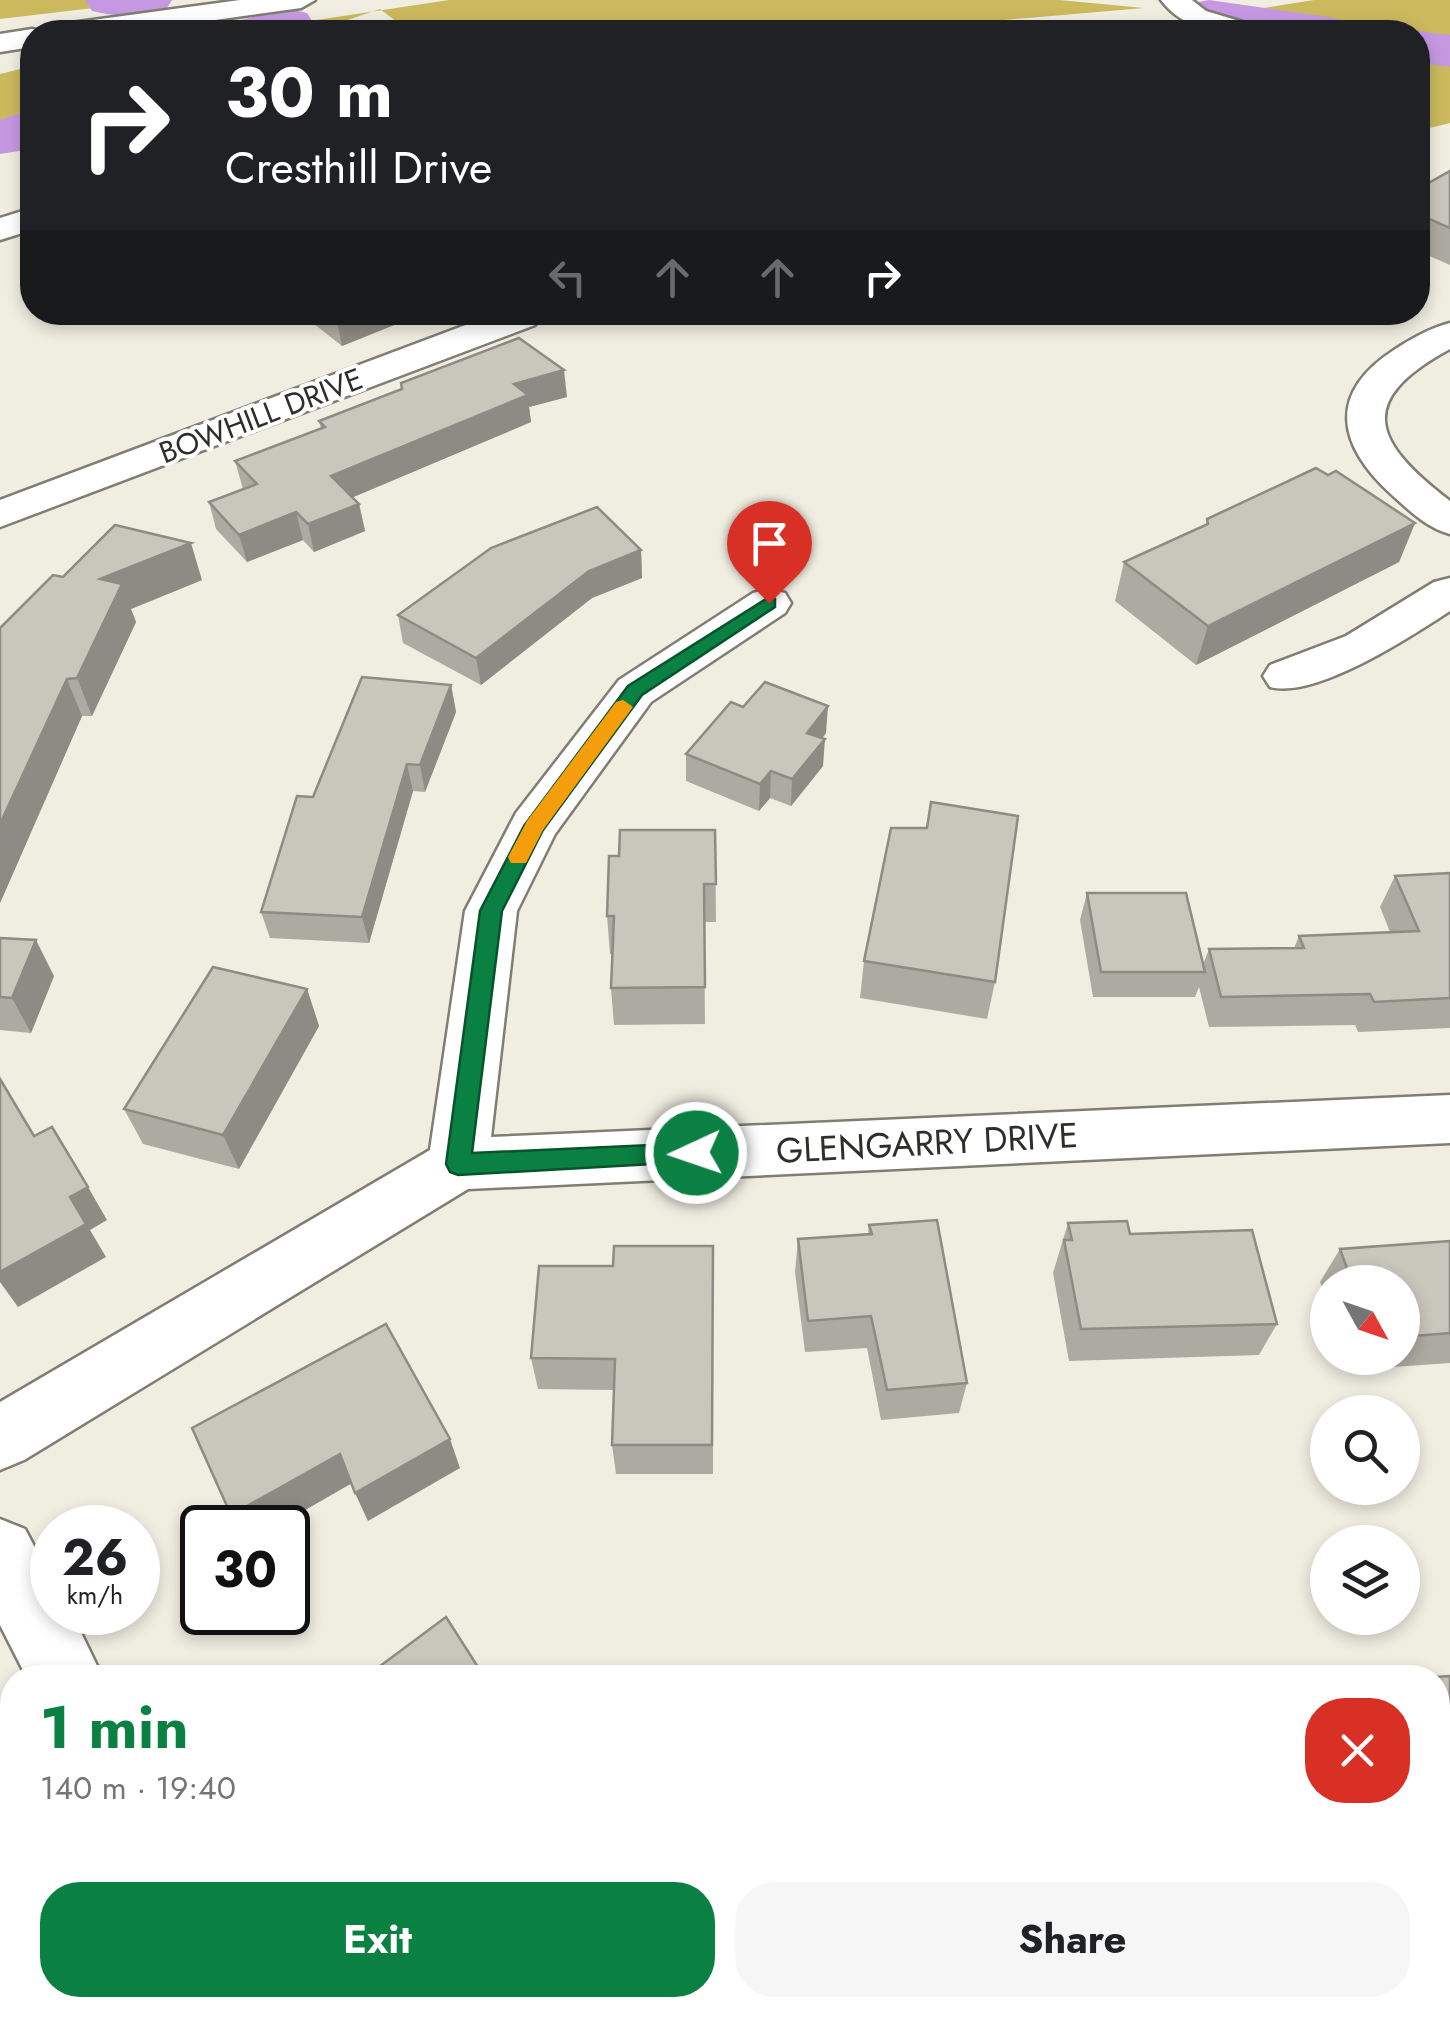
<!DOCTYPE html>
<html lang="en">
<head>
<meta charset="utf-8">
<style>
  body { margin:0; font-family:Jost,sans-serif; background:#f6f6f6; color:#202124; height:100vh; display:flex; flex-direction:column; font-size:38px; white-space:nowrap }
  * { box-sizing:border-box; margin:0 }
  p { font-size:32px; color:#757577 }
  .icon { flex:none; width:55px; height:55px; fill:none; stroke:currentColor; stroke-width:2; stroke-linecap:round; stroke-linejoin:round }
  .map { position:relative; flex:1; overflow:hidden }
  .sheet { position:absolute; left:0px; top:1665px; width:1450px; height:352px; display:flex; flex-direction:column; background:#fff; border-radius:40px 40px 0 0; box-shadow:0 5px 15px #0003 }
  .sheet>* { flex:none }
  .guide { position:absolute; left:20px; top:20px; width:1410px; height:305px; border-radius:40px; box-shadow:0 5px 15px #0003; background:#202124; color:#fff; overflow:hidden }
  .needle { width:65px; rotate:130deg }
  .buttons { position:absolute; left:1310px; top:1265px; display:grid; gap:20px }
  .buttons a { display:grid; place-items:center; width:110px; height:110px; border-radius:50%; background:#fff; box-shadow:0 5px 15px #0003; font-size:50px }
  .speed { position:absolute; left:30px; top:1505px; display:flex; gap:20px; font-size:50px; font-weight:700; text-align:center }
  .speed>* { display:grid; place-content:center; width:130px; height:130px; border-radius:50%; background:#fff; box-shadow:0 5px 15px #0003; line-height:1 }
  .speed small { font-size:25px; font-weight:400 }
  .speed .limit { border:5px solid #111; border-radius:15px; background:#fff; color:#111 }
  .pin { position:absolute; display:grid; place-items:center; width:85px; height:85px; color:#fff; margin:-102px -42px; border-radius:50% 50% 50% 0; rotate:-45deg; box-shadow:0 0 10px #0007 }
  .pin .icon { rotate:45deg }
  .me { position:absolute; width:110px; margin:-55px; rotate:267deg; stroke-linejoin:round; filter:drop-shadow(0 0 8px #0008) }
  .turn { display:flex; align-items:center; gap:35px; height:210px; padding:0 40px; font-size:45px }
  .turn .icon { width:130px; height:130px; stroke-width:2.5 }
  .turn b { display:block; font-size:70px; line-height:85px }
  .lanes { display:flex; align-items:center; height:95px; padding:0 40px; background:#0003; justify-content:center; gap:50px; direction:ltr }
  .lanes .off { opacity:.35 }
  .round { display:grid; place-items:center; flex:none; width:105px; height:105px; border-radius:40px; background:#f6f6f6 }
  .summary { display:flex; align-items:center; justify-content:space-between; height:170px; padding:0 40px }
  h1 { font-size:60px; font-weight:700; line-height:75px; color:#0b8043 }
  .button { display:flex; gap:20px; margin-top:auto; padding:20px 40px }
  .button a { flex:1; height:115px; border-radius:40px; background:#0b8043; color:#fff; font-size:40px; font-weight:700; line-height:115px; text-align:center }
  .button a+a { background:#f6f6f6; color:#202124 }
  .map>svg:first-child { display:block }
  .forest { fill:#ccb95e }
  .lines { fill:none; stroke-linecap:round; stroke-linejoin:round }
  .river { fill:#c698e1; fill-rule:evenodd }
  .minor-casing { stroke:#807e73; stroke-width:5 }
  .major-casing { stroke:#807e73; stroke-width:5 }
  .minor { fill:#fff; fill-rule:evenodd }
  .major { fill:#fff; fill-rule:evenodd }
  .wall { fill:#adaba1 }
  .shaded-wall { fill:#8d8b83 }
  .building { fill:#c9c7bb; stroke:#8d8b83; stroke-width:2.5 }
  .route { fill:#0b8043; stroke:#07532c; stroke-width:2.5 }
  .slow { fill:#f59e0b }
  .labels { text-anchor:middle; stroke-width:8; stroke-linejoin:round; paint-order:stroke }
  .far-street-label { font-size:30px; fill:#2f2e2a; stroke:#fff }
  .street-label { font-size:35px; fill:#2f2e2a; stroke:#fff }
</style>
</head>
<body>
<div class="map">
<svg width="1450" height="2017" viewBox="0 0 1450 2017">
  <rect width="100%" height="100%" fill="#f0ede1"/>
  <g class="forest">
    <polygon points="0,0 162,0 0,19"/>
    <polygon points="449,0 1059,0 1144,8 864,32 410,32 380,9 312,32 237,32"/>
    <polygon points="1314,0 1450,0 1450,123 1418,131 1418,32 1310,32 1238,12"/>
    <polygon points="32,66 32,138 0,150 0,74"/>
  </g>
  <g class="lines">
    <g class="river">
      <path d="M 85,0 L 172,0 L 165,11 C 140,17 117,17 92,11 Z"/>
      <path d="M 1209,0 L 1328,17 L 1346,21 L 1354,32 C 1303,35 1249,36 1199,24 L 1192,13 L 1199,2 Z"/>
      <polygon points="289,9 307,13 314,24 309,32 228,32 236,21"/>
      <polygon points="1418,31 1450,35 1450,67 1418,62 1418,32 1414,32"/>
      <polygon points="32,109 32,149 0,154 0,120"/>
    </g>
    <defs>
      <g id="minor">
        <path d="M 1161,0 L 1192,0 L 1206,11 L 1256,26 L 1260,32 C 1224,34 1185,32 1161,0 Z"/>
        <polygon points="32,208 32,230 0,240 0,218"/>
        <polygon points="500,312 537,312 540,317 535,325 0,527 0,500"/>
        <path d="M 1450,323 L 1450,349 C 1354,401 1373,442 1450,501 L 1450,534 C 1427,528 1410,511 1392,495 C 1338,446 1326,394 1394,350 C 1411,339 1430,328 1450,323 Z"/>
        <path d="M 1450,578 L 1450,611 C 1410,637 1316,699 1270,687 L 1263,676 L 1270,665 L 1346,636 L 1434,582 Z"/>
        <polygon points="769,589 785,593 791,603 785,613 651,702 555,834 517,911 491,1137 1450,1095 1450,1143 468,1189 24,1460 0,1470 0,1402 430,1150 465,911 516,813 619,680 753,593"/>
        <polygon points="0,1519 25,1529 52,1580 52,1612 71,1612 103,1678 27,1678 0,1625"/>
        <polygon points="163,2005 245,2005 249,2017 167,2017"/>
      </g>
      <g id="major">
        <polygon points="240,0 315,0 301,8 129,32 57,32 61,26 71,23"/>
        <polygon points="32,29 43,32 32,32 32,47 0,52 0,34"/>
      </g>
    </defs>
    <use href="#minor" class="minor-casing"/>
    <use href="#major" class="major-casing"/>
    <use href="#minor" class="minor"/>
    <use href="#major" class="major"/>
  </g>
  <g class="wall">
    <polygon points="1450,171 1450,265 1418,251 1418,189"/>
    <polygon points="299,312 409,312 409,319 342,346"/>
    <polygon points="567,397 529,407 531,422 353,497 359,504 365,531 314,552 303,540 247,562 216,529 209,502 243,489 235,461 321,429 319,421"/>
    <polygon points="1207,519 1415,523 1399,562 1196,665 1115,601 1124,562 1206,525"/>
    <polygon points="641,550 642,578 592,598 481,685 403,643 398,615"/>
    <polygon points="63,577 202,580 131,609 136,622 92,716 82,716 0,903 0,628"/>
    <polygon points="451,685 456,712 425,792 413,791 369,943 270,938 261,912 313,797"/>
    <polygon points="743,707 826,733 822,738 823,766 791,806 770,798 759,811 686,781 686,754"/>
    <polygon points="927,828 995,982 987,1019 860,998 864,961"/>
    <polygon points="715,830 716,922 704,922 705,1024 614,1025 611,988 612,954 610,954 607,916 619,856"/>
    <polygon points="1450,873 1450,1028 1358,1032 1355,1025 1209,1027 1199,987 1195,997 1093,997 1080,920 1087,893 1203,965 1209,949 1294,948 1299,936 1390,932 1380,907 1395,876"/>
    <polygon points="0,938 54,976 31,1033 0,1030"/>
    <polygon points="307,989 319,1026 239,1169 143,1144 124,1109"/>
    <polygon points="1068,1223 1130,1234 1277,1324 1259,1355 1069,1361 1053,1273"/>
    <polygon points="869,1225 967,1383 959,1413 881,1420 867,1348 805,1352 795,1272 798,1239 868,1234"/>
    <polygon points="1450,1241 1450,1363 1351,1370 1346,1358 1402,1358 1402,1282 1328,1282 1328,1303 1320,1282 1340,1249"/>
    <polygon points="713,1246 713,1474 616,1474 612,1445 614,1390 538,1389 531,1358 613,1266"/>
    <polygon points="1450,1676 1450,1858 1442,1858 1438,1842 1438,1678"/>
  </g>
  <g class="shaded-wall">
    <polygon points="357,312 409,312 409,319 342,346 337,321"/>
    <polygon points="564,370 567,397 529,407 531,422 337,504 331,476 514,384"/>
    <polygon points="359,504 365,531 314,552 308,524"/>
    <polygon points="296,512 303,540 247,562 239,535"/>
    <polygon points="1415,523 1399,562 1196,665 1208,626"/>
    <polygon points="191,543 202,580 131,609 136,622 92,716 77,678 100,579"/>
    <polygon points="641,550 642,578 592,598 481,685 476,658 589,571"/>
    <polygon points="67,679 82,716 0,903 0,824"/>
    <polygon points="451,685 456,712 425,792 420,765"/>
    <polygon points="828,706 826,733 805,760 807,733"/>
    <polygon points="825,739 823,766 791,806 792,779"/>
    <polygon points="407,764 413,791 369,943 362,917"/>
    <polygon points="771,771 770,798 759,811 760,784"/>
    <polygon points="36,940 54,976 31,1033 12,998"/>
    <polygon points="307,989 319,1026 239,1169 223,1135"/>
    <polygon points="88,1187 107,1220 90,1230 106,1257 18,1307 0,1282 0,1272 70,1197"/>
    <polygon points="450,1439 460,1468 368,1521 355,1493"/>
    <polygon points="340,1454 354,1482 274,1528 239,1528 231,1515"/>
  </g>
  <g class="building">
    <polygon points="1450,171 1450,228 1418,214 1418,189"/>
    <polygon points="326,312 357,312 337,321"/>
    <polygon points="519,338 564,370 514,384 528,395 331,476 359,504 308,524 296,512 239,535 209,502 257,484 235,461 325,427 319,421 402,389 401,383"/>
    <polygon points="1316,468 1328,475 1336,471 1415,523 1208,626 1124,562 1208,524 1207,519"/>
    <polygon points="597,507 641,550 589,571 476,658 398,615 491,548"/>
    <polygon points="115,525 191,543 100,579 122,584 77,678 67,679 0,824 0,628 53,575 63,577"/>
    <polygon points="362,677 451,685 420,765 407,764 362,917 261,912 297,796 313,797"/>
    <polygon points="765,682 828,706 807,733 825,739 792,779 771,771 760,784 686,754 731,702 743,707"/>
    <polygon points="931,802 1018,816 995,982 864,961 891,828 927,828"/>
    <polygon points="620,830 715,830 716,884 704,884 705,987 611,988 614,916 607,916 609,856 619,856"/>
    <polygon points="1450,873 1450,998 1374,1002 1370,994 1221,997 1209,949 1304,948 1299,936 1419,931 1395,876"/>
    <polygon points="1087,893 1186,893 1205,972 1101,972"/>
    <polygon points="0,938 36,940 12,998 0,997"/>
    <polygon points="213,967 307,989 223,1135 124,1109"/>
    <polygon points="0,1079 34,1136 52,1127 88,1187 70,1197 86,1224 0,1272"/>
    <polygon points="937,1220 967,1383 887,1390 871,1316 808,1321 798,1239 872,1234 869,1225"/>
    <polygon points="1127,1221 1130,1234 1252,1230 1277,1324 1081,1329 1064,1240 1072,1240 1068,1223"/>
    <polygon points="1450,1241 1450,1333 1402,1337 1402,1282 1352,1282 1340,1249"/>
    <polygon points="614,1246 713,1246 712,1445 612,1445 615,1359 531,1358 539,1266 613,1266"/>
    <polygon points="386,1324 450,1439 355,1493 340,1454 231,1515 192,1428"/>
    <polygon points="446,1617 485,1678 364,1678"/>
    <polygon points="786,1669 924,1670 924,1678 787,1678"/>
    <polygon points="1450,1676 1450,1804 1438,1763 1438,1678 1419,1678"/>
  </g>
  <polygon class="route" points="769,597 775,599 775,607 642,695 543,830 502,911 472,1153 696,1143 705,1146 709,1153 705,1161 458,1175 450,1172 446,1164 480,911 524,826 628,686"/>
  <polygon class="slow" points="623,700 633,707 543,830 526,863 511,863 508,857 527,821 616,702"/>
  <g class="labels">
    <g class="far-street-label">
      <text transform="translate(261 416) rotate(-21)" y="10">BOWHILL DRIVE</text>
    </g>
    <g class="street-label">
      <text transform="translate(927 1143) rotate(-3)" y="12">GLENGARRY DRIVE</text>
    </g>
  </g>
</svg>
<div class="buttons">
<a><svg class="needle" viewBox="-14 -14 28 28"><path d="M0-13l5 13h-10z" fill="#e53935"/><path d="M0 13l5-13h-10z" fill="#757577"/></svg></a>
<a><svg class="icon" aria-label="search" viewBox="0 0 24 24"><circle cx="10" cy="10" r="6"/><path d="M15 15l6 6"/></svg></a>
<a><svg class="icon" aria-label="layers" viewBox="0 0 24 24"><path d="M12 4l9 5-9 5-9-5zM3 14l9 5 9-5"/></svg></a>
</div>
<div class="speed"><div>26<small>km/h</small></div><div class="limit">30</div></div>
<div class="pin" style="left:769px;top:603px;background:#d93025"><svg class="icon" aria-label="arrive" viewBox="0 0 24 24"><path d="M6 21V4h12l-3 4 3 4H6"/></svg></div>
<svg class="me" style="left:696px;top:1153px" viewBox="-20 -20 40 40"><circle r="17" fill="#0b8043" stroke="#fff" stroke-width="3"/><path d="M0-11L8 9 0 5-8 9z" fill="#fff"/></svg>
<div class="guide">
<div class="turn"><svg class="icon" aria-label="right" viewBox="0 0 24 24"><path d="M7 20v-9h11M14 6l5 5-5 5"/></svg><div><b>30 m</b>Cresthill Drive</div></div>
<div class="lanes"><svg class="icon off" aria-label="left" viewBox="0 0 24 24"><path d="M17 20v-9H6M10 6l-5 5 5 5"/></svg><svg class="icon off" aria-label="ahead" viewBox="0 0 24 24"><path d="M12 20V5M6 11l6-6 6 6"/></svg><svg class="icon off" aria-label="ahead" viewBox="0 0 24 24"><path d="M12 20V5M6 11l6-6 6 6"/></svg><svg class="icon" aria-label="right" viewBox="0 0 24 24"><path d="M7 20v-9h11M14 6l5 5-5 5"/></svg></div>
</div>
<section class="sheet">
<div class="summary"><div><h1>1 min</h1><p>140 m · 19:40</p></div><a class="round" style="background:#d93025;color:#fff"><svg class="icon" aria-label="close" viewBox="0 0 24 24"><path d="M6 6l12 12M18 6L6 18"/></svg></a></div>
<div class="button"><a>Exit</a><a>Share</a></div>
</section>
</div>
</body>
</html>
